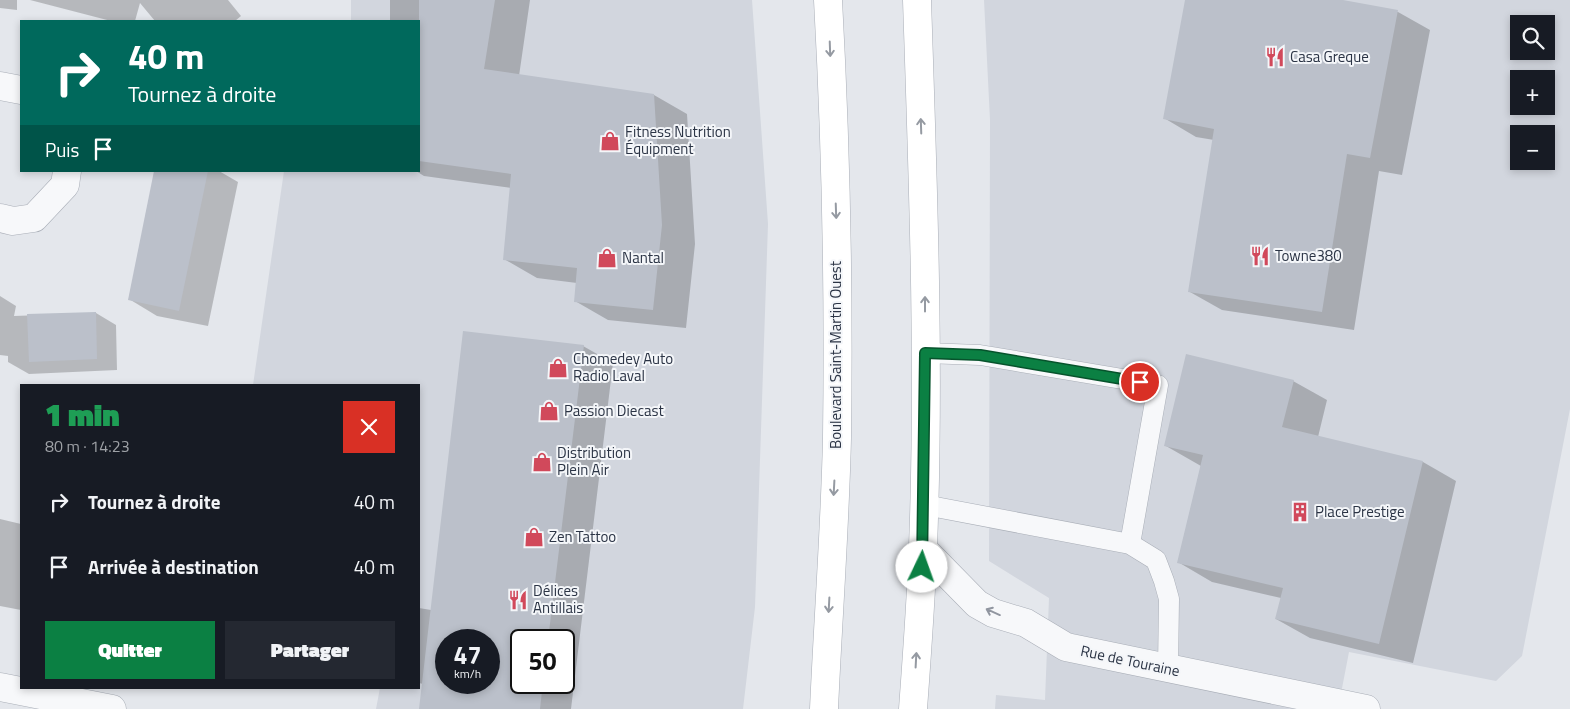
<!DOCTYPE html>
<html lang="fr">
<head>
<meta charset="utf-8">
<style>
  body { margin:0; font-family:"Titillium Web",sans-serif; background:#242831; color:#f1f3f6; height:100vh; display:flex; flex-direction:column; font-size:19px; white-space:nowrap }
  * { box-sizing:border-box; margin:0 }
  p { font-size:16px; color:#9ea1a6 }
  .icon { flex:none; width:28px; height:28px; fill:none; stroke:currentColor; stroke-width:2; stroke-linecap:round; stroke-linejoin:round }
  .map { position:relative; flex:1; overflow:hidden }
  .details { position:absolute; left:20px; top:384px; width:400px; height:305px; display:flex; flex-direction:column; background:#171b24; border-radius:0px; box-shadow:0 2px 8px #0003 }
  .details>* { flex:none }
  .hud { position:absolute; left:20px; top:20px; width:400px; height:152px; border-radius:0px; box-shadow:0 2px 8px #0003; background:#00695c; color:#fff; overflow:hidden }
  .buttons { position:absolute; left:1510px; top:15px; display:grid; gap:10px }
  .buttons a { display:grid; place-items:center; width:45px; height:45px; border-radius:0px; background:#171b24; box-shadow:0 2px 8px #0003; font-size:25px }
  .speed { position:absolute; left:435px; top:629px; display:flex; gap:10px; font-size:25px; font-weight:700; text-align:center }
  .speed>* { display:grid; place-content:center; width:65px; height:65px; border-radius:50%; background:#171b24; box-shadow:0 2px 8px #0003; line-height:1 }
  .speed small { font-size:12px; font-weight:400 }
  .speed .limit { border:2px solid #111; border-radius:8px; background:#fff; color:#111 }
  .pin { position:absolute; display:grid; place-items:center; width:42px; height:42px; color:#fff; margin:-21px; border:2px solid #fff; border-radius:50%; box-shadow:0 1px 5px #0007 }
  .me { position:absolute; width:55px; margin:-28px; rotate:3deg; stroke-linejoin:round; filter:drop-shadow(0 0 4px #0008) }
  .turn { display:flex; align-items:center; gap:18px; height:105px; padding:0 25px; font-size:22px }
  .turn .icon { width:65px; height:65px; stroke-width:2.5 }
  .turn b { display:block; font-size:35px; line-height:42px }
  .then { display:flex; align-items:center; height:48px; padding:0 25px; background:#0003; gap:10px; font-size:19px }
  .round { display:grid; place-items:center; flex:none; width:52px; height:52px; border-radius:0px; background:#242831 }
  .headline { display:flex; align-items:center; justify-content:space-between; height:85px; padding:0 25px }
  h1 { font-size:30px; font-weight:800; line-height:38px; color:#1e9e55 }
  .action { display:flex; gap:10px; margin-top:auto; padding:10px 25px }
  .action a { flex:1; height:58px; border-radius:0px; background:#0b8043; color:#fff; font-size:20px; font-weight:800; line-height:58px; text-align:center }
  .action a+a { background:#242831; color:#f1f3f6 }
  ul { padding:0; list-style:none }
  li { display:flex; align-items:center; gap:15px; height:65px; padding:0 25px }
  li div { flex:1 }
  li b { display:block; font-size:19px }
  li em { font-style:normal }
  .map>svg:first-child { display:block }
  .built { fill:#d2d6de; fill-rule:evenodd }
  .shadow { fill:#0003; fill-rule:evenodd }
  .building { fill:#bbc0ca; fill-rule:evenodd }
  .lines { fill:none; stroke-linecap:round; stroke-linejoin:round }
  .lane-casing { stroke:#a9aeb7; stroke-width:21 }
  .street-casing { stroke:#a9aeb7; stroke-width:29 }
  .secondary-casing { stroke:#a9aeb7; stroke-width:29 }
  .lane { stroke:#f7f8fa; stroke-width:20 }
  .street { stroke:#f7f8fa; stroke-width:28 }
  .secondary { stroke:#fff; stroke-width:28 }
  .oneway { stroke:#959aa2 }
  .oneway2 { stroke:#9196a0 }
  .route-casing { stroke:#07532c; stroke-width:12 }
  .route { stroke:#0b8043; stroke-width:9 }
  .labels { text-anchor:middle; stroke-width:4; stroke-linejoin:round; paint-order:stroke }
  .poi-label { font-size:15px; fill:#2b3445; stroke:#f4f6f9; text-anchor:start }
  .street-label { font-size:15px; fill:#2b3445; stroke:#f4f6f9 }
</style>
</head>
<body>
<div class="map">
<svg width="1570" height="709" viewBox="0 0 1570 709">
  <rect width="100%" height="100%" fill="#e4e7ec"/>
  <g class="built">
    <path d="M 351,0 L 752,0 L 768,224 L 755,607 L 743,709 L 376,709 L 380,688 L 419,688 L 419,385 L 253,385 L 284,171 L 419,171 L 419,21 L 351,21 ZM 446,640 L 489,640 L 489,682 L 446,682 ZM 521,640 L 564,640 L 564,682 L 521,682 Z"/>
    <path d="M 984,0 L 1570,0 L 1570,409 L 1522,656 L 1496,681 L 1349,652 L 1338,709 L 995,709 L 996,695 L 1045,700 L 1049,598 L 989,561 L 990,120 ZM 1519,24 L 1546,24 L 1546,51 L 1519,51 ZM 1519,79 L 1546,79 L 1546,106 L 1519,106 ZM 1519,134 L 1546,134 L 1546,161 L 1519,161 Z"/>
  </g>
  <g class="shadow">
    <polygon points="0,0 17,0 17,10 0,8"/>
    <polygon points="30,0 228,0 241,16 235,21 155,21 140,3 135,21 111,21"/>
    <polygon points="390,0 530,0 519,76 654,95 687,114 695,244 686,328 608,320 575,301 577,283 537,278 504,259 511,188 424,176 416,171 419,171 419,21 390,21"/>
    <polygon points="1187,0 1336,0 1398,12 1430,30 1402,175 1379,171 1354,330 1222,310 1190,292 1214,140 1196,137 1164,118"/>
    <polygon points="155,171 219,171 238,182 208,326 157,316 129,299"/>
    <polygon points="0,296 16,306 14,316 96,313 116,325 117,370 29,374 8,362 8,356 0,355"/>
    <path d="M 583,346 L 613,363 L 571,709 L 420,709 L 423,684 L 419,683 L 419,608 L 431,610 ZM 446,640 L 489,640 L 489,682 L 446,682 ZM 521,640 L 564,640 L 564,682 L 521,682 Z"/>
    <polygon points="1293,381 1327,400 1318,437 1423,462 1456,481 1413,663 1310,638 1276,619 1281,598 1212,582 1178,562 1201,466 1166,446"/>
    <polygon points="0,519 21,524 21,610 0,606"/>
  </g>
  <g class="building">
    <polygon points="419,0 495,0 484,69 654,94 662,225 653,310 574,302 577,268 503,260 511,174 419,161"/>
    <polygon points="1185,0 1343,0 1398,10 1370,158 1347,154 1322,312 1188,292 1214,129 1163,119"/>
    <polygon points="154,171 208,171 179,311 128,300"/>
    <polygon points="96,312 97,359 29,362 27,314"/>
    <path d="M 463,331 L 584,345 L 548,640 L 521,640 L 521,682 L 543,682 L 540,709 L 419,709 ZM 446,640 L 489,640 L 489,682 L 446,682 Z"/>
    <polygon points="1186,354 1294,380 1282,427 1423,461 1379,644 1275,619 1283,588 1177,563 1203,455 1164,446"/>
  </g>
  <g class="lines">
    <defs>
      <g id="lane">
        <polyline points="925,353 980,355 1158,385 1130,544"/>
        <polyline points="925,505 1130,544 1156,560 1164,581 1169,599 1168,669"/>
      </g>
      <g id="street">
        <polyline points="0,86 21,90"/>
        <polyline points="0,218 13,221 34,218 65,185 67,171"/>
        <polyline points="923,549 977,604 993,613 1026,623 1066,647 1366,709"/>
        <polyline points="0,687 112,709"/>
      </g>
      <g id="secondary">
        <path d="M 824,709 C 828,619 835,528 837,438 C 839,292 836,146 828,0"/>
        <path d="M 913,709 C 917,655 921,601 923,547 C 930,365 923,182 917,0"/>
      </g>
    </defs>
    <use href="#lane" class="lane-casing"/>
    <use href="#street" class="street-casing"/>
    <use href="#secondary" class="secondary-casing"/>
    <use href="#lane" class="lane"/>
    <use href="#street" class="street"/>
    <use href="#secondary" class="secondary"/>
  </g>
  <defs><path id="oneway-shaft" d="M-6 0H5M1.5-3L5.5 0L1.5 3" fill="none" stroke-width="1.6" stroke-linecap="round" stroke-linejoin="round" transform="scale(1.25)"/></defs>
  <g class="oneway">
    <use href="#oneway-shaft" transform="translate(830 49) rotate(88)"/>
    <use href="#oneway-shaft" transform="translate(921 126) rotate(-92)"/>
    <use href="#oneway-shaft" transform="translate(836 211) rotate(88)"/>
    <use href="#oneway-shaft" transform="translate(925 304) rotate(-90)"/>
    <use href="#oneway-shaft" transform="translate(834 488) rotate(93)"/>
    <use href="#oneway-shaft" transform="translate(829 605) rotate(93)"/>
    <use href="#oneway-shaft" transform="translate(916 660) rotate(-87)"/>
  </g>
  <use class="oneway2" href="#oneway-shaft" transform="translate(993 612) rotate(-156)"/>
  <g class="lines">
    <defs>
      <polyline id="route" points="922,567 925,353 980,355 1140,382"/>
    </defs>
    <use href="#route" class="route-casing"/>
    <use href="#route" class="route"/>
  </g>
  <defs>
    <symbol id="restaurant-bare" viewBox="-9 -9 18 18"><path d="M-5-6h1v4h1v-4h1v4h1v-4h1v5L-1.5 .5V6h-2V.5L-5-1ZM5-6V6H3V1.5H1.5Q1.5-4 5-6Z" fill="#d1495b" stroke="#f4f6f9" stroke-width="2.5" paint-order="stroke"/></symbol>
    <symbol id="shop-bare" viewBox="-9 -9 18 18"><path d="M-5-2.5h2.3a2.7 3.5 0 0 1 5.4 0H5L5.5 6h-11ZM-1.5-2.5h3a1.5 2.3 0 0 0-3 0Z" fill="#d1495b" stroke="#f4f6f9" stroke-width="2.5" paint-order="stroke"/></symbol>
    <symbol id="building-bare" viewBox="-9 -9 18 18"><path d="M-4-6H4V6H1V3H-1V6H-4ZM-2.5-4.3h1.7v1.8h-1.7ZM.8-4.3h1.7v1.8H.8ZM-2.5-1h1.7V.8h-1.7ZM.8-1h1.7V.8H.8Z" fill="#d1495b" stroke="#f4f6f9" stroke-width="2.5" paint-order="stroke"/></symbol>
  </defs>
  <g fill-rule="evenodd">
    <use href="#restaurant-bare" x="1261" y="43" width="28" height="28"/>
    <use href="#shop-bare" x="596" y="127" width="28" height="28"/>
    <use href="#restaurant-bare" x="1246" y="242" width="28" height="28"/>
    <use href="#shop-bare" x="593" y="244" width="28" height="28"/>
    <use href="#shop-bare" x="544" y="354" width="28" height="28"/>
    <use href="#shop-bare" x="535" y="397" width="28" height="28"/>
    <use href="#shop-bare" x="528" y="448" width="28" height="28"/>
    <use href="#building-bare" x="1286" y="498" width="28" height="28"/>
    <use href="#shop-bare" x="520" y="523" width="28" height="28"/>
    <use href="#restaurant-bare" x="504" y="586" width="28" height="28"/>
  </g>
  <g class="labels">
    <g class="poi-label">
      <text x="1290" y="62">Casa Greque</text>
      <text x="625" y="137">Fitness Nutrition<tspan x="625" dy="17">Équipment</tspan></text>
      <text x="1275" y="261">Towne380</text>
      <text x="622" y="263">Nantal</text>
      <text x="573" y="364">Chomedey Auto<tspan x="573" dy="17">Radio Laval</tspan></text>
      <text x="564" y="416">Passion Diecast</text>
      <text x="557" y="458">Distribution<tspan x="557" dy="17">Plein Air</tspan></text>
      <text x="1315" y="517">Place Prestige</text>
      <text x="549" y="542">Zen Tattoo</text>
      <text x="533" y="596">Délices<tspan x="533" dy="17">Antillais</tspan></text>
    </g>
    <g class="street-label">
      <text transform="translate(836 355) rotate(-90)" y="5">Boulevard Saint-Martin Ouest</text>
      <text transform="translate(1130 661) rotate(12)" y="5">Rue de Touraine</text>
    </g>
  </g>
</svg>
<div class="buttons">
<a><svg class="icon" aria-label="search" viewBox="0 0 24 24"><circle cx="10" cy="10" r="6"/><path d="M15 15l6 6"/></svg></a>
<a>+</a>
<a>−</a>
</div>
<div class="speed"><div>47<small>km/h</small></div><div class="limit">50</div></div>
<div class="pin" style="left:1140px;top:382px;background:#d93025"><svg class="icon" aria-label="arrive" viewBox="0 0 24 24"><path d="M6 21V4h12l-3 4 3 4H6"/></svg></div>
<svg class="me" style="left:922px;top:567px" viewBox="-20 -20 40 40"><circle r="19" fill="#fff"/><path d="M0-13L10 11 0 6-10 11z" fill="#0b8043"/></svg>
<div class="hud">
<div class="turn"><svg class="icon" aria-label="right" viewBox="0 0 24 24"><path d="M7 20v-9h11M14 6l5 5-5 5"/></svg><div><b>40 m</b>Tournez à droite</div></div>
<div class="then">Puis<svg class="icon" aria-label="arrive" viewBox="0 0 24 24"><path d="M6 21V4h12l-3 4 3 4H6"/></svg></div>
</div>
<section class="details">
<div class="headline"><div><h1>1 min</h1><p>80 m · 14:23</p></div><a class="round" style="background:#d93025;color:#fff"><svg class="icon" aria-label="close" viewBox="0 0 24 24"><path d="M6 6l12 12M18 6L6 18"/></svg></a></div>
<ul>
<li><svg class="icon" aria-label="right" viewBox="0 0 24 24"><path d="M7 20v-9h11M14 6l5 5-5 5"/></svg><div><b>Tournez à droite</b></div><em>40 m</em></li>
<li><svg class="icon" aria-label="arrive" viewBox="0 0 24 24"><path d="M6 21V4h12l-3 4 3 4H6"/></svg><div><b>Arrivée à destination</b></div><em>40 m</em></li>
</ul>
<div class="action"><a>Quitter</a><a>Partager</a></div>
</section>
</div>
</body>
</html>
